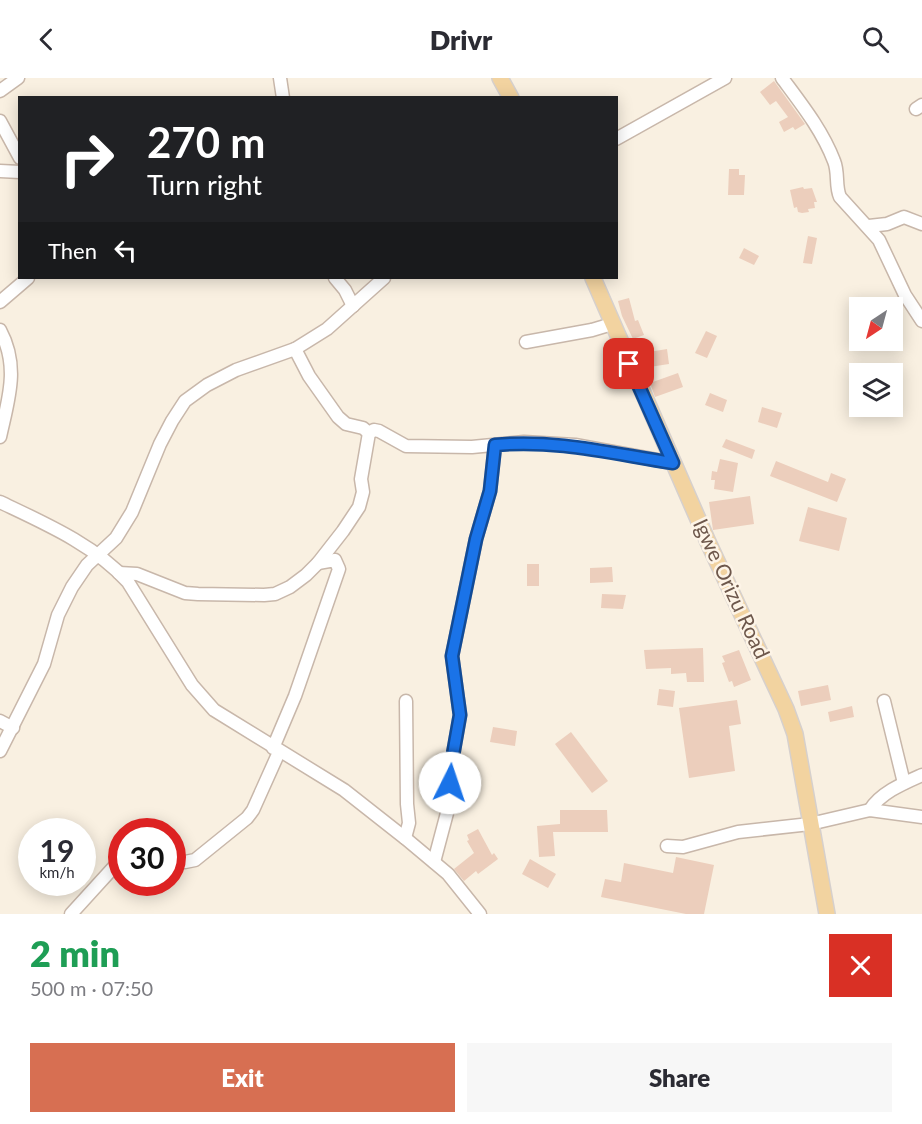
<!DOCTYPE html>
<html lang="en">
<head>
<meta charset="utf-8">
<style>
  body { margin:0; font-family:Lato,sans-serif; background:#f7f7f7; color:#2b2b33; height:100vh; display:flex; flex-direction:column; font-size:22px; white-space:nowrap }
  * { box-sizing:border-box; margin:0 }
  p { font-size:20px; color:#7c7c81 }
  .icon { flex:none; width:33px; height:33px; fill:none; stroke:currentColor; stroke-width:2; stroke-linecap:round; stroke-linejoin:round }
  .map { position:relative; height:836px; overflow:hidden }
  .drawer { display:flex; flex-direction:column; background:#fff; flex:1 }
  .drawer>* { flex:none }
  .banner { position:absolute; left:18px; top:18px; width:600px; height:183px; border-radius:0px; box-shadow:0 3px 15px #0003; background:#202124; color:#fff; overflow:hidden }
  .needle { width:39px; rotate:216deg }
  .fabs { position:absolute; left:849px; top:219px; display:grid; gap:12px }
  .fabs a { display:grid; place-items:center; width:54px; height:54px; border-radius:0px; background:#fff; box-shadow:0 3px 15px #0003; font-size:30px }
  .speed { position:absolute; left:18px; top:740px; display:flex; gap:12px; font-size:30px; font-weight:700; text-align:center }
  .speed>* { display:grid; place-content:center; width:78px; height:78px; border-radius:50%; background:#fff; box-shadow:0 3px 15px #0003; line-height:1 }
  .speed small { font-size:15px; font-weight:400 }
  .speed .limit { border:9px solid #d22; background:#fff; color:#111 }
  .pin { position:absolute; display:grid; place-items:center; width:51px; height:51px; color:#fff; margin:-26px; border-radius:12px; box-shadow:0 3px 9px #0006 }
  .me { position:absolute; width:66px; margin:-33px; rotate:4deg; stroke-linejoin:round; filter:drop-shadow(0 0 4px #0008) }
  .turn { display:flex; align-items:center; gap:21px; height:126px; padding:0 30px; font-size:27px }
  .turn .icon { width:78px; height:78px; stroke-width:2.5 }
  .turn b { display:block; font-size:42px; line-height:51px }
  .then { display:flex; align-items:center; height:57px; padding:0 30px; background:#0003; gap:12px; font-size:22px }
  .round { display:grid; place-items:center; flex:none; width:63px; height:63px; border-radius:0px; background:#f7f7f7 }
  .headline { display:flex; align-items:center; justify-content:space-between; height:102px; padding:0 30px }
  h1 { font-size:36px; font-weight:800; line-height:45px; color:#1e9e55 }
  .primary-button { display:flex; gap:12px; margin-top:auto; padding:12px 30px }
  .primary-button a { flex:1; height:69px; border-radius:0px; background:#d76f52; color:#fff; font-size:24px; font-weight:800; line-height:69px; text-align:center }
  .primary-button a+a { background:#f7f7f7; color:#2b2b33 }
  header { display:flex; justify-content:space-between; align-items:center; height:78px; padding:0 30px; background:#fff; font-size:27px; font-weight:800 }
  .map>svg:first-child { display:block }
  .building { fill:#eccebc }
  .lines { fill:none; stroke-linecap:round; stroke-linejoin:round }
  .minor-casing { stroke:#c8b7aa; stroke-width:15 }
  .major-casing { stroke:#d6d0cd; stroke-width:18 }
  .minor { stroke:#fff; stroke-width:12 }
  .major { stroke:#f2d3a0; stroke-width:15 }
  .route-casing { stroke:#114b97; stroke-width:15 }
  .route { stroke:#1a73e8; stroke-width:10 }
  .labels { text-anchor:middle; stroke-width:5; stroke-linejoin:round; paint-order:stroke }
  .street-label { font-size:21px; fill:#6d574b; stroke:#fdf4e7 }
</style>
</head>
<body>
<header><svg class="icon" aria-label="back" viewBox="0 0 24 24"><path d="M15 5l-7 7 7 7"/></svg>Drivr<svg class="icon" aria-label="search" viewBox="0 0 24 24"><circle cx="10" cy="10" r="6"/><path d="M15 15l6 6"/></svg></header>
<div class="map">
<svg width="922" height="836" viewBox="0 0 922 836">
  <rect width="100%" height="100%" fill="#f9f0e1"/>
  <g class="building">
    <polygon points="774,3 805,46 795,52 793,49 784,54 779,44 788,39 776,23 770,27 760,14"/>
    <polygon points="729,91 739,91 739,97 745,97 744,117 728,117"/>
    <polygon points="803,109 804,111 812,110 817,124 814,124 815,130 808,131 809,134 802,135 798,134 797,129 794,130 790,112"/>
    <polygon points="808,158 817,160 812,186 803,185"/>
    <polygon points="744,170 759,178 754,187 739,180"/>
    <polygon points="629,220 635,243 638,242 644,257 633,261 622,238 618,223"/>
    <polygon points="706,253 717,258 707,280 695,275"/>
    <polygon points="667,271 669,286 643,290 637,276"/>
    <polygon points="678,295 683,309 655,319 650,305"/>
    <polygon points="710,315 727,322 723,334 705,327"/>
    <polygon points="762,329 782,335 777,350 758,344"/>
    <polygon points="726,361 755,372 752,381 722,369"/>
    <polygon points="720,381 738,385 733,414 714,411 715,402 711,402 712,393 717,394"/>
    <polygon points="776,383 828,404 831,395 846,401 837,424 770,398"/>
    <polygon points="750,418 754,446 713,452 709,424"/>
    <polygon points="808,429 847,440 839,473 799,463"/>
    <rect x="527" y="486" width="12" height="22"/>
    <polygon points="612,489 613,504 590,505 590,490"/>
    <polygon points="602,516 626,517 623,531 601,530"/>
    <polygon points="703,570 704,604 687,604 686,595 671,596 671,590 646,591 644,572"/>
    <polygon points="739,572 751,602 734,609 732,603 729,604 722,585 725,584 722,578"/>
    <polygon points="828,607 831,622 801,628 798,613"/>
    <polygon points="659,611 675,613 673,629 657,627"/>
    <polygon points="737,622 741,646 729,648 735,693 689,700 679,630"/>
    <polygon points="852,628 854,639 830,644 828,634"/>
    <polygon points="493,649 517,653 515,668 490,664"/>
    <polygon points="571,654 608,703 592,715 555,666"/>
    <polygon points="560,732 607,732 608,754 553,754 555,778 539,779 537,748 560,746"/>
    <polygon points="478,751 492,777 494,775 498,781 478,796 476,793 464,803 454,791 474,775 467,763 469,762 467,757"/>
    <polygon points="676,779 714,787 704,836 686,836 601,819 605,801 621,804 624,785 673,795"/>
    <polygon points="530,781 556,796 548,810 522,796"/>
  </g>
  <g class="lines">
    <defs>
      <g id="minor">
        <polyline points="280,0 283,20"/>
        <path d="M 782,0 C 802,27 822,52 834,83 C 839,95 835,108 840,119 L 879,162 L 905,217 L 922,243"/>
        <polyline points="0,13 18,0"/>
        <polyline points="916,31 922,27"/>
        <polyline points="0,43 20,80"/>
        <polyline points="616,61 725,0"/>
        <polyline points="0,93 20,94"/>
        <polyline points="869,148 887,146 904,139 922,146"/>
        <polyline points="335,200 345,212 353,228"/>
        <polyline points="0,224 28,200"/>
        <path d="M 0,252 C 20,289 8,322 0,359"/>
        <polyline points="526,264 592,252 612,246"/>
        <polyline points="295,271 309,298 338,339 346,346 363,350 369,355"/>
        <polyline points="369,355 374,352 379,353 406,368 472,369 524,364 575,367 673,385"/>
        <path d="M 0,424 C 44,445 95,467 128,504 L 192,607 L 214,632 L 344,712 L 405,760 L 448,796 L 480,836"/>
        <polyline points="119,495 137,496 185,515 198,516 264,517 275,516 290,509 306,497 318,485 343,453 359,429 363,414 361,401 369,355"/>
        <polyline points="884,623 904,705"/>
        <polyline points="0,643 13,650"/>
        <polyline points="273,670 295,618 339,491 335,482 318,485"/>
        <polyline points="0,673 44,586 58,537 72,509 87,487 116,460 132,434 160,366 172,343 185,323 207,307 236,292 295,271 327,251 384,200"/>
        <path d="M 870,732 C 880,715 904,705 922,697"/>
        <polyline points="405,760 409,745 407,726 406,623"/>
        <polyline points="667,768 683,769 738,754 810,746 870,732 922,739"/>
        <polyline points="172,783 185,784 195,782 247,740 253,732 279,674"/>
        <polyline points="434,784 451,720 451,688 460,637 452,578 476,461 490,413 495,367"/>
        <polyline points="71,836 122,780"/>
      </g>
      <g id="major">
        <polyline points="500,0 511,20"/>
        <polyline points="593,200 708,464 786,631 795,656 827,836"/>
      </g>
    </defs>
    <use href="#minor" class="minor-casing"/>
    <use href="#major" class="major-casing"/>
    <use href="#minor" class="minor"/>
    <use href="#major" class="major"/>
  </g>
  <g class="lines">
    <defs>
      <path id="route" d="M 450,705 L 451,688 L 460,637 L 452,578 L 476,461 L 490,413 L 495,367 C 556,361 613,376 673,385 L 629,286"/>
    </defs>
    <use href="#route" class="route-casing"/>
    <use href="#route" class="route"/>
  </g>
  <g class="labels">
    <g class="street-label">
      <text transform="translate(731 511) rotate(65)" y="7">Igwe Orizu Road</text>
    </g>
  </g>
</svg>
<div class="fabs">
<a><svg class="needle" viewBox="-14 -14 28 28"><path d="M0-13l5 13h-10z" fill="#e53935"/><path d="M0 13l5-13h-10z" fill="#7c7c81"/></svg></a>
<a><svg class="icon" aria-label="layers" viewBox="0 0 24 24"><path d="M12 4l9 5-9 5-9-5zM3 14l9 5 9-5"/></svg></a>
</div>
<div class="speed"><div>19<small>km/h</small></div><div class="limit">30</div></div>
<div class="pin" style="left:629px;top:286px;background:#d93025"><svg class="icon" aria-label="arrive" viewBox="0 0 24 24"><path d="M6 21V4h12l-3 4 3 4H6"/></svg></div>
<svg class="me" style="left:450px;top:705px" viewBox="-20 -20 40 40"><circle r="19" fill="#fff"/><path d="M0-13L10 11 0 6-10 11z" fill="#1a73e8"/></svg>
<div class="banner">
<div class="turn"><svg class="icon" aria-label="right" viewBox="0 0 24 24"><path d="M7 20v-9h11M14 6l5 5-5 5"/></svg><div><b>270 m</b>Turn right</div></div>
<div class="then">Then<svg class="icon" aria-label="left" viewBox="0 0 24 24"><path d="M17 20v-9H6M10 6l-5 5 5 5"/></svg></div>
</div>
</div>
<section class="drawer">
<div class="headline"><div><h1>2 min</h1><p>500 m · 07:50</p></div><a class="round" style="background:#d93025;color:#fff"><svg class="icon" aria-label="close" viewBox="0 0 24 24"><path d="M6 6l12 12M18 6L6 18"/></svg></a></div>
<div class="primary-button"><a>Exit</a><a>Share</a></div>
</section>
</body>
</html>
